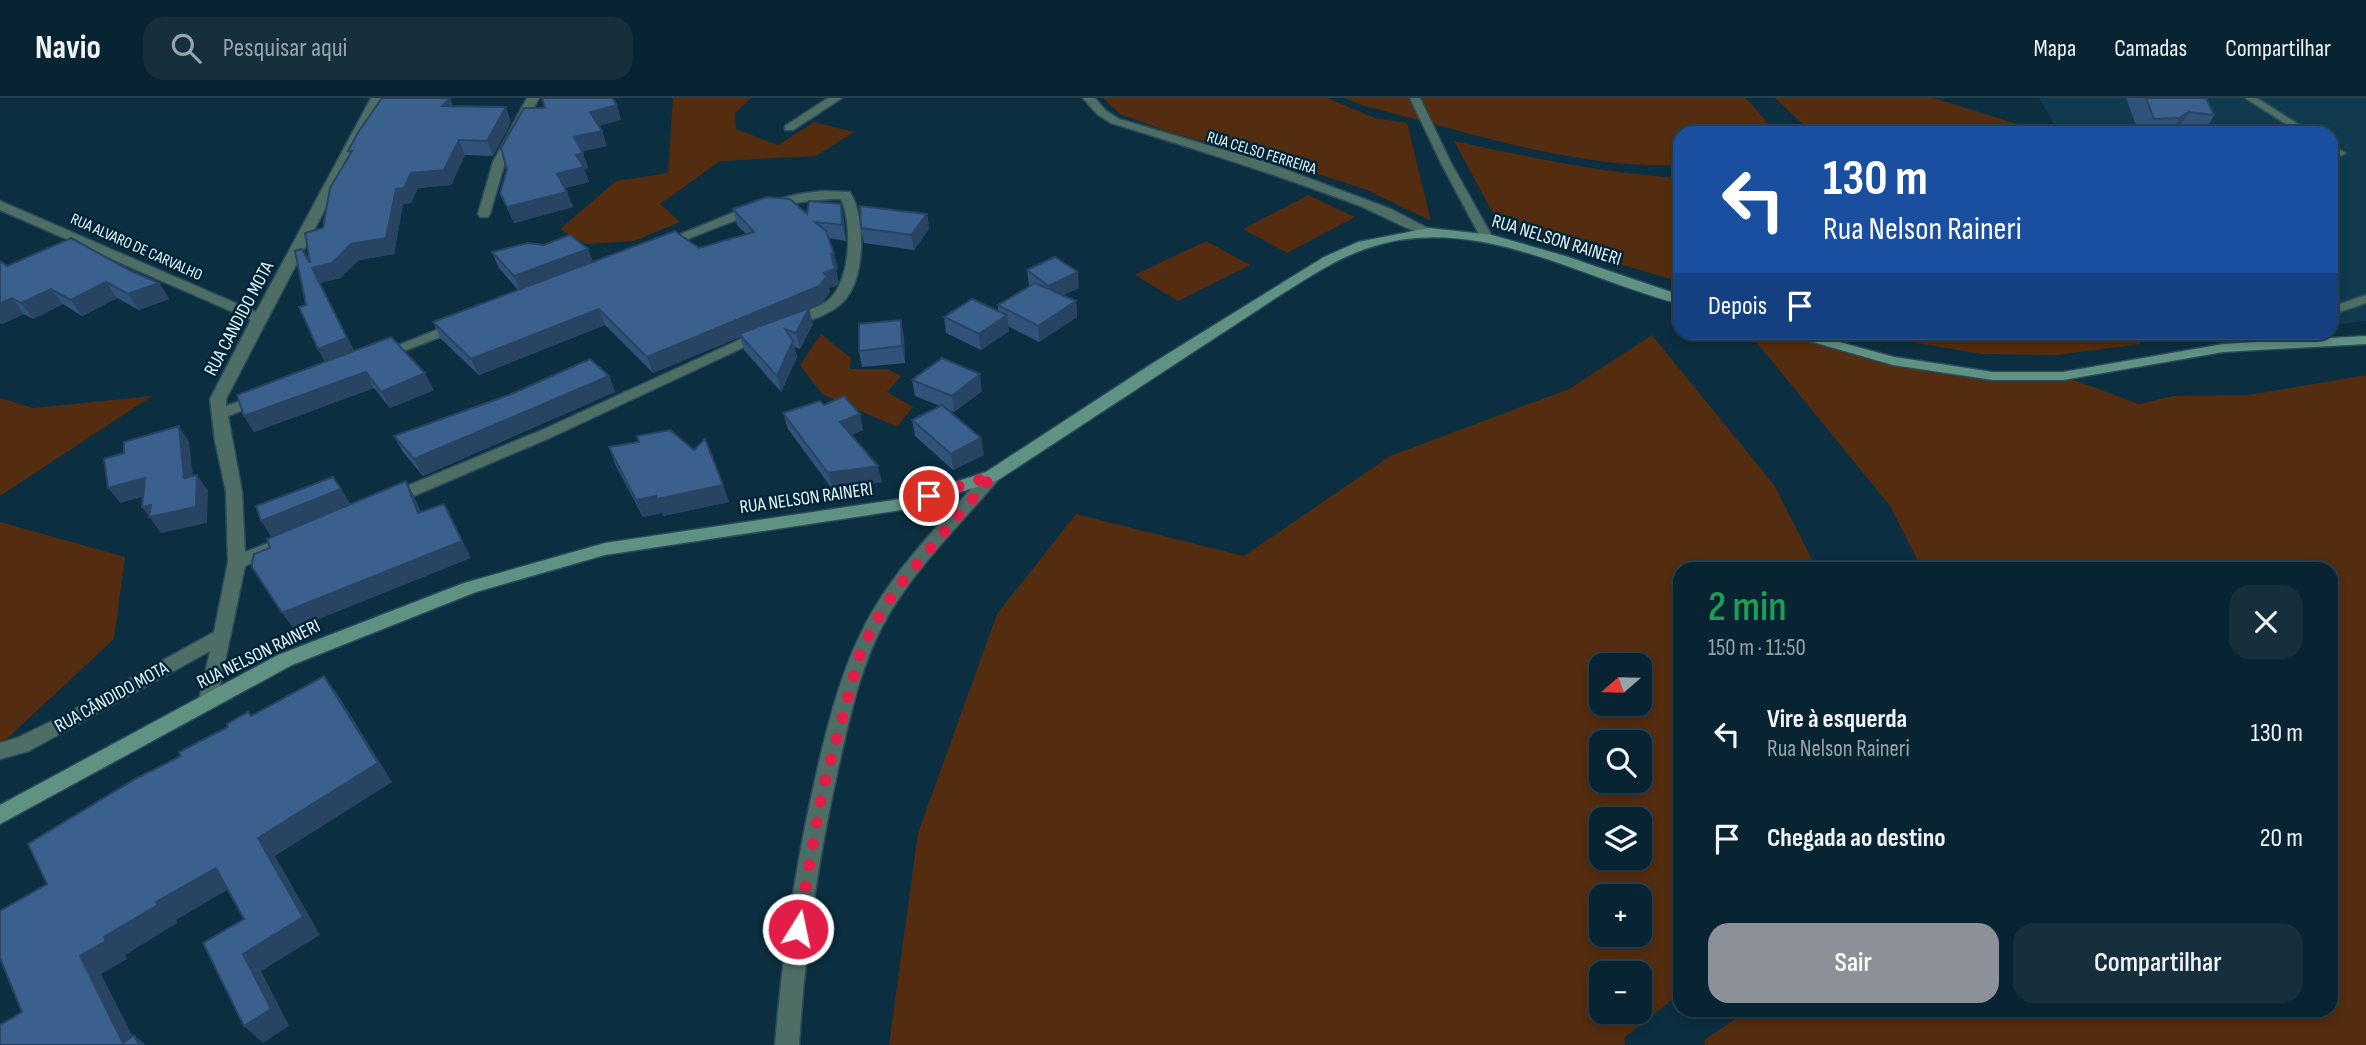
<!DOCTYPE html>
<html lang="pt">
<head>
<meta charset="utf-8">
<style>
  body { margin:0; font-family:"Sofia Sans Condensed",sans-serif; background:#162f3d; color:#f1f3f6; height:100vh; display:flex; flex-direction:column; font-size:26px; white-space:nowrap }
  * { box-sizing:border-box; margin:0 }
  p { font-size:23px; color:#98a4ab }
  .icon { flex:none; width:38px; height:38px; fill:none; stroke:currentColor; stroke-width:2; stroke-linecap:round; stroke-linejoin:round }
  .map { position:relative; flex:1; overflow:hidden }
  .drawer { position:absolute; left:1673px; top:464px; width:665px; height:455px; display:flex; flex-direction:column; background:#082331; border-radius:21px; box-shadow:0 4px 10px #0003,0 0 0 2px #29404d }
  .drawer>* { flex:none }
  .guide { position:absolute; left:1673px; top:28px; width:665px; height:214px; border-radius:21px; box-shadow:0 4px 10px #0003,0 0 0 2px #29404d; background:#1a4fa0; color:#fff; overflow:hidden }
  .needle { width:46px; rotate:250deg }
  .tools { position:absolute; left:1589px; top:555px; display:grid; gap:14px }
  .tools a { display:grid; place-items:center; width:63px; height:63px; border-radius:14px; background:#082331; box-shadow:0 4px 10px #0003,0 0 0 2px #29404d; font-size:35px }
  .pin { position:absolute; display:grid; place-items:center; width:60px; height:60px; color:#fff; margin:-30px; border:4px solid #fff; border-radius:50%; box-shadow:0 2px 7px #0007 }
  .me { position:absolute; width:77px; margin:-38px; rotate:10deg; stroke-linejoin:round; filter:drop-shadow(0 0 5px #0008) }
  .turn { display:flex; align-items:center; gap:24px; height:147px; padding:0 35px; font-size:32px }
  .turn .icon { width:91px; height:91px; stroke-width:2.5 }
  .turn b { display:block; font-size:49px; line-height:60px }
  .then { display:flex; align-items:center; height:66px; padding:0 35px; background:#0003; gap:14px; font-size:26px }
  .round { display:grid; place-items:center; flex:none; width:74px; height:74px; border-radius:21px; background:#162f3d }
  .summary { display:flex; align-items:center; justify-content:space-between; height:119px; padding:0 35px }
  h1 { font-size:42px; font-weight:600; line-height:52px; color:#1e9e55 }
  .action { display:flex; gap:14px; margin-top:auto; padding:14px 35px }
  .action a { flex:1; height:80px; border-radius:21px; background:#8c9099; color:#fff; font-size:28px; font-weight:600; line-height:80px; text-align:center }
  .action a+a { background:#162f3d; color:#f1f3f6 }
  ul { padding:0; list-style:none }
  li { display:flex; align-items:center; gap:21px; height:105px; padding:0 35px }
  li div { flex:1 }
  li b { display:block; font-size:26px }
  li em { font-style:normal }
  header { display:flex; align-items:center; gap:42px; box-sizing:border-box; height:98px; padding:0 35px; background:#082331; border-bottom:2px solid #29404d }
  header strong { font-size:33px }
  nav { display:flex; gap:38px; margin-inline-start:auto; font-size:24px }
  .search { width:490px; height:63px; background:#162f3d; display:flex; align-items:center; gap:18px; box-sizing:border-box; padding:0 24px; border-radius:21px; color:#98a4ab; font-size:26px }
  .map>svg:first-child { display:block }
  .built { fill:#103a4e }
  .green { fill:#542c0f; fill-rule:evenodd }
  .lines { fill:none; stroke-linecap:round; stroke-linejoin:round }
  .lane-casing { stroke:#2a4b5b; stroke-width:3 }
  .street-casing { stroke:#2a4b5b; stroke-width:3 }
  .secondary-casing { stroke:#2a4b5b; stroke-width:3 }
  .lane { fill:#4e6d64; fill-rule:evenodd }
  .street { fill:#4e6d64; fill-rule:evenodd }
  .secondary { fill:#609283; fill-rule:evenodd }
  .wall { fill:#325379 }
  .shaded-wall { fill:#294363 }
  .building { fill:#3a608d; stroke:#294363; stroke-width:2 }
  .route { stroke:#e11d48; stroke-width:12; stroke-dasharray:0 21.6 }
  .labels { text-anchor:middle; stroke-width:5; stroke-linejoin:round; paint-order:stroke }
  .far-street-label { font-size:16px; fill:#e9f6fe; stroke:#012536 }
  .street-label { font-size:19px; fill:#e9f6fe; stroke:#012536 }
</style>
</head>
<body>
<header>
<strong>Navio</strong>
<div class="search"><svg class="icon" aria-label="search" viewBox="0 0 24 24"><circle cx="10" cy="10" r="6"/><path d="M15 15l6 6"/></svg>Pesquisar aqui</div>
<nav><a>Mapa</a><a>Camadas</a><a>Compartilhar</a></nav>
</header>
<div class="map">
<svg width="2366" height="947" viewBox="0 0 2366 947">
  <rect width="100%" height="100%" fill="#0b2f41"/>
  <polygon class="built" points="2039,0 2366,0 2366,223 2331,227 2331,35 2059,35"/>
  <g class="green">
    <polygon points="673,0 751,0 735,15 736,31 778,47 814,24 854,34 816,58 720,63 660,106 680,124 634,143 586,146 560,131 616,83 668,75"/>
    <polygon points="1103,0 1327,0 1375,20 1407,25 1431,123 1367,92 1309,73 1166,33 1120,16"/>
    <path d="M 1344,0 L 1746,0 L 1775,34 L 1680,35 L 1680,67 C 1573,71 1467,33 1364,8 Z"/>
    <polygon points="1775,0 1933,0 2047,35 1809,35 1809,32"/>
    <path d="M 1454,43 C 1529,59 1603,75 1680,80 L 1680,184 L 1501,130 Z"/>
    <polygon points="1308,97 1355,119 1287,155 1243,131"/>
    <polygon points="1206,143 1250,167 1178,203 1135,177"/>
    <polygon points="1749,235 1785,235 1893,263 1993,278 2063,278 2139,306 2173,298 2249,297 2366,277 2366,947 1705,947 1704,942 1749,912 2331,912 2331,471 1922,471 1890,408"/>
    <polygon points="1857,235 2144,234 2144,235 2140,246 2057,257 1982,256"/>
    <polygon points="821,236 851,260 850,271 888,271 901,278 887,294 913,309 897,329 822,296 800,267"/>
    <path d="M 1652,237 L 1774,387 L 1817,471 L 1680,471 L 1680,895 L 1624,940 L 1625,947 L 889,947 L 918,735 L 997,516 L 1076,416 L 1244,458 L 1390,358 L 1569,291 ZM 1601,567 L 1640,567 L 1640,606 L 1601,606 ZM 1601,644 L 1640,644 L 1640,682 L 1601,682 ZM 1601,721 L 1640,721 L 1640,760 L 1601,760 ZM 1601,798 L 1640,798 L 1640,836 L 1601,836 ZM 1601,875 L 1640,875 L 1640,914 L 1601,914 Z"/>
    <polygon points="152,298 0,398 0,300 33,310"/>
    <polygon points="0,424 125,459 114,541 0,647"/>
  </g>
  <g class="lines">
    <defs>
      <g id="lane">
        <polygon points="1410,0 1420,0 1451,65 1493,140 1491,142 1487,144 1481,140 1441,65"/>
        <polygon points="2245,0 2257,0 2312,35 2300,35"/>
        <polygon points="2331,47 2346,55 2341,58 2331,54"/>
        <polygon points="2366,197 2366,205 2331,217 2331,209"/>
      </g>
      <g id="street">
        <polygon points="371,0 383,0 226,301 226,308 263,295 271,300 268,303 228,318 242,394 245,454 276,442 285,448 282,452 245,468 216,607 209,609 202,607 199,602 210,553 29,653 0,661 0,645 17,640 62,618 214,534 228,464 226,394 215,343 210,301 251,222 0,112 0,103 256,214"/>
        <polygon points="527,0 539,0 505,64 490,116 488,119 480,119 478,116 493,64"/>
        <polygon points="828,0 842,0 793,32 785,32 785,28"/>
        <path d="M 1083,0 L 1095,0 L 1105,12 L 1119,21 L 1268,65 L 1391,111 L 1435,134 L 1434,137 C 1419,139 1376,114 1360,108 C 1278,77 1195,51 1111,25 L 1097,16 Z"/>
        <path d="M 822,93 L 850,94 C 866,120 866,181 843,204 C 830,217 807,224 789,228 L 782,224 C 793,214 813,213 826,204 C 851,187 853,126 841,101 C 779,100 723,127 666,150 L 656,150 L 654,147 L 747,109 L 799,96 Z"/>
        <polygon points="459,223 466,227 464,230 383,261 373,261 371,258"/>
        <polygon points="763,231 768,232 768,238 554,338 395,406 383,406 381,402 383,398 542,332"/>
        <path d="M 992,373 L 1000,378 L 998,382 C 958,429 912,473 883,527 C 861,568 851,614 841,658 C 819,754 805,849 799,947 L 775,947 C 783,851 797,757 819,664 C 832,610 846,557 875,509 C 905,459 948,418 986,374 Z"/>
      </g>
      <g id="secondary">
        <path d="M 1429,130 L 1492,137 L 1565,158 L 1680,197 L 1680,206 C 1578,180 1473,112 1365,151 C 1336,161 1311,178 1285,194 L 998,382 L 908,411 L 605,457 L 476,494 L 292,567 L 0,726 L 0,707 L 278,557 L 464,485 L 605,445 L 907,400 L 986,374 L 1153,265 L 1324,159 L 1358,144 Z"/>
        <polygon points="1778,234 1803,234 1894,259 1993,274 2063,274 2223,246 2366,238 2366,246 2223,254 2063,282 1993,282 1893,267"/>
      </g>
    </defs>
    <use href="#lane" class="lane-casing"/>
    <use href="#street" class="street-casing"/>
    <use href="#secondary" class="secondary-casing"/>
    <use href="#lane" class="lane"/>
    <use href="#street" class="street"/>
    <use href="#secondary" class="secondary"/>
  </g>
  <g class="wall">
    <polygon points="2126,0 2206,0 2214,17 2204,35 2139,35"/>
    <polygon points="453,8 511,24 493,58 465,57 451,87 418,90 411,105 403,106 394,156 359,162 340,180 320,185 354,253 434,292 390,310 374,290 254,334 244,318 325,264 318,251 306,207 309,163 323,130 350,57 348,53"/>
    <polygon points="621,22 598,28 602,33 607,48 582,53 588,70 584,71 589,84 565,90 573,109 514,125 500,95 507,72 501,50"/>
    <polygon points="841,106 844,122 846,143 829,140 838,171 836,172 839,187 829,190 830,194 823,204 795,216 813,226 800,251 794,249 797,259 781,294 744,252 740,239 653,275 605,227 479,277 440,240 433,224 518,192 499,170 492,154 588,151 593,164 699,150 746,136 737,127 733,111 807,116"/>
    <polygon points="927,116 929,131 914,152 864,145 861,130"/>
    <polygon points="0,163 7,168 129,172 159,185 169,201 139,212 117,200 82,218 63,206 33,221 24,216 2,226 0,225"/>
    <polygon points="1027,172 1079,190 1063,197 1076,203 1077,219 1039,244 1008,228 1009,233 981,252 946,235 944,219 998,213 998,207 1029,188"/>
    <polygon points="904,238 905,265 862,269 859,253"/>
    <polygon points="609,278 615,294 423,378 403,354 394,338"/>
    <polygon points="912,282 982,293 954,314 948,312 984,357 953,372 915,338 912,322 940,308 915,298"/>
    <polygon points="783,315 863,332 852,337 882,384 833,392 788,331"/>
    <polygon points="609,349 729,404 663,418 662,415 643,419 615,366"/>
  </g>
  <g class="shaded-wall">
    <polygon points="434,0 450,0 456,15 448,22"/>
    <polygon points="617,7 621,22 595,28 590,14"/>
    <polygon points="506,9 511,24 493,58 487,43"/>
    <polygon points="2189,14 2176,35 2171,35 2179,20"/>
    <polygon points="602,33 607,48 579,54 574,39"/>
    <polygon points="459,42 465,57 451,87 418,90 411,105 403,106 394,156 359,162 340,180 320,185 356,256 327,267 318,251 302,151 312,169 396,91 411,75"/>
    <polygon points="583,55 588,70 584,71 589,84 562,91 557,76 576,57"/>
    <polygon points="567,94 573,109 514,125 507,109"/>
    <polygon points="841,106 844,122 846,143 842,127"/>
    <polygon points="927,116 929,131 914,152 911,137"/>
    <polygon points="588,151 594,167 521,194 514,178"/>
    <polygon points="831,156 834,156 838,171 836,172 839,187 829,190 830,194 823,204 741,238 739,236 740,239 653,275 647,259 824,175"/>
    <polygon points="1078,174 1079,190 1049,203 1048,188"/>
    <polygon points="106,184 117,200 82,218 71,202"/>
    <polygon points="159,185 169,201 139,212 128,196"/>
    <polygon points="51,191 63,206 33,221 21,205"/>
    <polygon points="12,200 24,216 2,226 0,223 0,205"/>
    <polygon points="1076,203 1077,219 1039,244 1038,228"/>
    <polygon points="809,210 813,226 800,251 796,235"/>
    <polygon points="599,211 605,227 479,277 471,261"/>
    <polygon points="1007,217 1009,233 981,252 979,236"/>
    <polygon points="901,222 904,238 905,265 902,248"/>
    <polygon points="793,243 797,259 781,294 777,278"/>
    <polygon points="366,274 374,290 254,334 244,318"/>
    <polygon points="425,275 434,292 390,310 381,294"/>
    <polygon points="980,276 982,293 954,314 952,298"/>
    <polygon points="609,278 615,294 423,378 414,361"/>
    <polygon points="860,316 863,332 844,341 840,324"/>
    <polygon points="179,328 189,344 195,396 184,380"/>
    <polygon points="981,340 984,357 953,372 951,356"/>
    <polygon points="878,368 882,384 833,392 828,375"/>
    <polygon points="197,377 208,392 207,425 161,435 142,409"/>
    <polygon points="145,380 157,395 120,405 108,390"/>
    <polygon points="406,383 415,400 428,431 418,415"/>
    <polygon points="723,387 729,404 663,418 662,415 643,419 636,402"/>
    <polygon points="341,391 352,408 272,440 261,423"/>
    <polygon points="444,406 471,460 294,531 282,515"/>
    <polygon points="324,578 338,597 392,684 275,758 320,837 261,873 289,928 263,945 244,928 243,856 258,740"/>
    <polygon points="216,770 234,788 176,822 177,825 125,857 127,861 101,876 137,947 123,945 80,858 104,839 156,804"/>
    <polygon points="134,937 146,947 139,947"/>
  </g>
  <g class="building">
    <polygon points="382,0 450,0 442,8 506,9 487,43 459,42 444,72 411,75 404,90 396,91 386,140 351,146 332,165 312,170 347,240 318,251 299,209 306,207 295,153 302,151 310,165 305,135 323,130 330,90 352,53 348,53 359,33"/>
    <polygon points="542,0 612,0 617,7 590,14 602,33 574,39 583,55 576,57 584,69 557,76 567,94 507,109 500,95 507,72 501,50 524,10 545,10"/>
    <polygon points="2146,0 2206,0 2214,17 2189,14 2179,20 2154,21"/>
    <polygon points="767,99 790,101 807,116 809,103 841,106 842,127 815,124 826,133 834,156 831,156 835,171 824,175 827,178 819,188 647,259 599,211 471,261 433,224 675,133 699,150 754,134 733,111"/>
    <polygon points="860,108 927,116 911,137 861,130"/>
    <polygon points="570,137 588,151 514,178 492,154 528,145 544,147"/>
    <polygon points="71,140 129,172 159,185 128,196 106,184 71,202 51,191 21,205 12,200 0,205 0,163 7,168"/>
    <polygon points="1055,159 1078,174 1048,188 1027,172"/>
    <polygon points="1035,185 1076,203 1038,228 998,207"/>
    <polygon points="972,201 1007,217 979,236 944,219"/>
    <polygon points="809,210 796,235 785,231 793,243 777,278 739,236"/>
    <polygon points="901,222 902,248 859,253 859,226"/>
    <polygon points="391,239 425,275 381,294 366,274 244,318 237,297"/>
    <polygon points="942,260 980,276 952,298 912,282"/>
    <polygon points="590,261 609,278 414,361 394,338 509,297"/>
    <polygon points="844,298 860,316 840,324 878,368 828,375 783,315 820,303 824,307"/>
    <polygon points="942,307 981,340 951,356 912,322"/>
    <polygon points="179,328 184,380 197,377 196,409 149,419 151,407 142,409 145,380 108,390 104,361 124,355 124,344"/>
    <polygon points="670,332 694,352 705,341 723,387 657,401 656,398 636,402 609,349 639,344 637,338"/>
    <polygon points="333,379 341,391 261,423 256,408"/>
    <polygon points="406,383 418,415 444,406 462,443 282,515 252,469 252,465 254,456 270,450 267,441"/>
    <polygon points="324,578 378,665 258,740 303,819 243,856 271,911 244,928 203,845 244,821 216,770 156,804 158,807 104,839 106,843 80,858 123,945 134,937 139,947 0,947 0,927 22,914 0,860 0,813 47,786 28,746 135,681 181,658 179,654 228,629 227,626 248,614 251,618"/>
  </g>
  <g class="lines">
    <polyline class="route" points="798,831 822,694 861,552 881,514 900,486 992,378 929,398"/>
  </g>
  <g class="labels">
    <g class="far-street-label">
      <text transform="translate(1262 54) rotate(17)" y="6">RUA CELSO FERREIRA</text>
      <text transform="translate(137 148) rotate(24)" y="6">RUA ALVARO DE CARVALHO</text>
    </g>
    <g class="street-label">
      <text transform="translate(1557 141) rotate(17)" y="7">RUA NELSON RAINERI</text>
      <text transform="translate(238 220) rotate(-62)" y="7">RUA CANDIDO MOTA</text>
      <text transform="translate(806 399) rotate(-8)" y="7">RUA NELSON RAINERI</text>
      <text transform="translate(258 555) rotate(-26)" y="7">RUA NELSON RAINERI</text>
      <text transform="translate(111 598) rotate(-29)" y="7">RUA CÂNDIDO MOTA</text>
    </g>
  </g>
</svg>
<div class="tools">
<a><svg class="needle" viewBox="-14 -14 28 28"><path d="M0-13l5 13h-10z" fill="#e53935"/><path d="M0 13l5-13h-10z" fill="#98a4ab"/></svg></a>
<a><svg class="icon" aria-label="search" viewBox="0 0 24 24"><circle cx="10" cy="10" r="6"/><path d="M15 15l6 6"/></svg></a>
<a><svg class="icon" aria-label="layers" viewBox="0 0 24 24"><path d="M12 4l9 5-9 5-9-5zM3 14l9 5 9-5"/></svg></a>
<a>+</a>
<a>−</a>
</div>
<div class="pin" style="left:929px;top:398px;background:#d93025"><svg class="icon" aria-label="arrive" viewBox="0 0 24 24"><path d="M6 21V4h12l-3 4 3 4H6"/></svg></div>
<svg class="me" style="left:798px;top:831px" viewBox="-20 -20 40 40"><circle r="17" fill="#e11d48" stroke="#fff" stroke-width="3"/><path d="M0-11L8 9 0 5-8 9z" fill="#fff"/></svg>
<div class="guide">
<div class="turn"><svg class="icon" aria-label="left" viewBox="0 0 24 24"><path d="M17 20v-9H6M10 6l-5 5 5 5"/></svg><div><b>130 m</b>Rua Nelson Raineri</div></div>
<div class="then">Depois<svg class="icon" aria-label="arrive" viewBox="0 0 24 24"><path d="M6 21V4h12l-3 4 3 4H6"/></svg></div>
</div>
<section class="drawer">
<div class="summary"><div><h1>2 min</h1><p>150 m · 11:50</p></div><a class="round"><svg class="icon" aria-label="close" viewBox="0 0 24 24"><path d="M6 6l12 12M18 6L6 18"/></svg></a></div>
<ul>
<li><svg class="icon" aria-label="left" viewBox="0 0 24 24"><path d="M17 20v-9H6M10 6l-5 5 5 5"/></svg><div><b>Vire à esquerda</b><p>Rua Nelson Raineri</p></div><em>130 m</em></li>
<li><svg class="icon" aria-label="arrive" viewBox="0 0 24 24"><path d="M6 21V4h12l-3 4 3 4H6"/></svg><div><b>Chegada ao destino</b></div><em>20 m</em></li>
</ul>
<div class="action"><a>Sair</a><a>Compartilhar</a></div>
</section>
</div>
</body>
</html>
